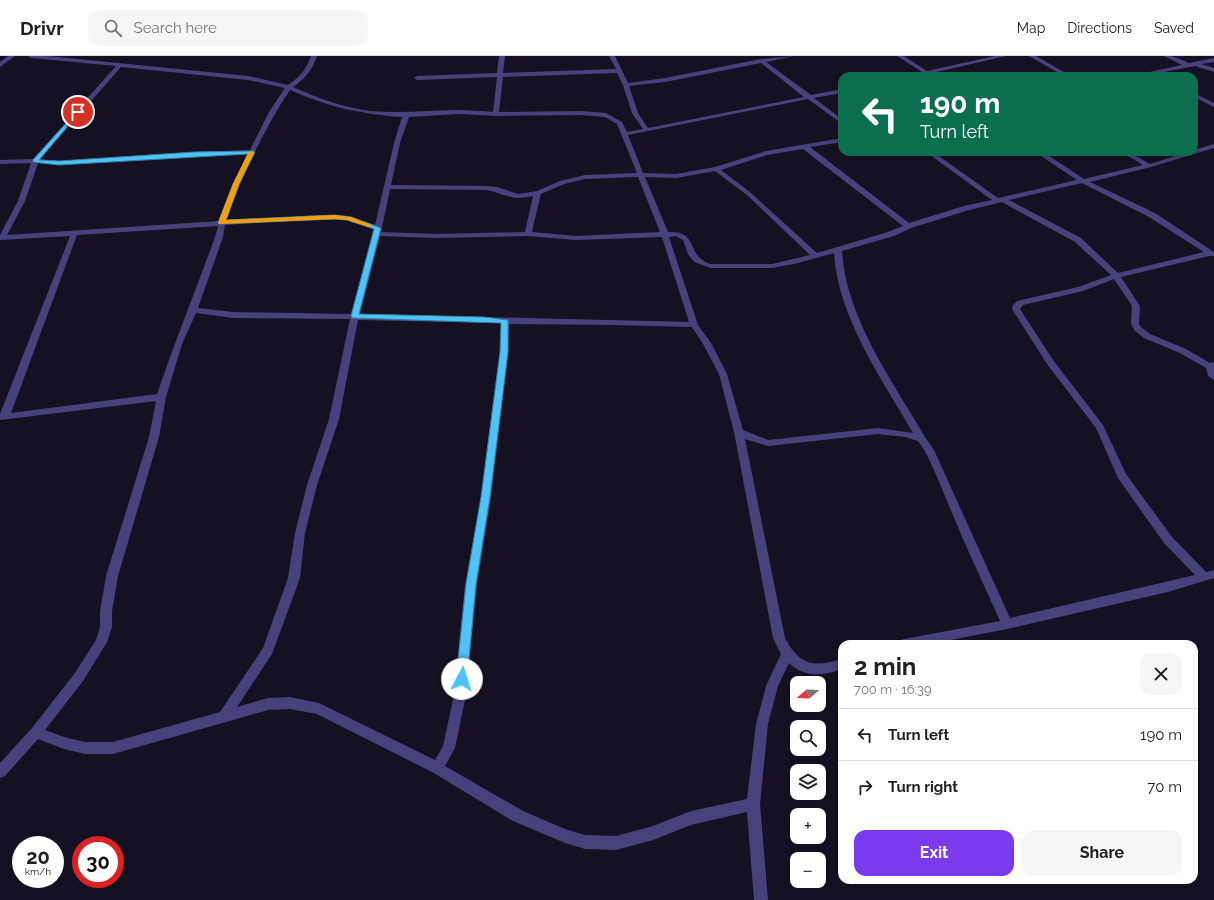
<!DOCTYPE html>
<html lang="en">
<head>
<meta charset="utf-8">
<style>
  body { margin:0; font-family:Raleway,sans-serif; background:#f6f6f6; color:#202124; height:100vh; display:flex; flex-direction:column; font-size:15px; white-space:nowrap }
  * { box-sizing:border-box; margin:0 }
  p { font-size:13px; color:#757577 }
  .icon { flex:none; width:22px; height:22px; fill:none; stroke:currentColor; stroke-width:2; stroke-linecap:round; stroke-linejoin:round }
  .map { position:relative; flex:1; overflow:hidden }
  .details { position:absolute; left:838px; top:584px; width:360px; height:244px; display:flex; flex-direction:column; background:#fff; border-radius:12px; box-shadow:0 2px 6px #0003 }
  .details>* { flex:none }
  .guide { position:absolute; left:838px; top:16px; width:360px; height:84px; border-radius:12px; box-shadow:0 2px 6px #0003; background:#0b6e4f; color:#fff; overflow:hidden }
  .needle { width:26px; rotate:251deg }
  .controls { position:absolute; left:790px; top:620px; display:grid; gap:8px }
  .controls a { display:grid; place-items:center; width:36px; height:36px; border-radius:8px; background:#fff; box-shadow:0 2px 6px #0003; font-size:20px }
  .speed { position:absolute; left:12px; top:780px; display:flex; gap:8px; font-size:20px; font-weight:700; text-align:center }
  .speed>* { display:grid; place-content:center; width:52px; height:52px; border-radius:50%; background:#fff; box-shadow:0 2px 6px #0003; line-height:1 }
  .speed small { font-size:10px; font-weight:400 }
  .speed .limit { border:6px solid #d22; background:#fff; color:#111 }
  .pin { position:absolute; display:grid; place-items:center; width:34px; height:34px; color:#fff; margin:-17px; border:2px solid #fff; border-radius:50%; box-shadow:0 1px 4px #0007 }
  .me { position:absolute; width:44px; margin:-22px; rotate:5deg; stroke-linejoin:round; filter:drop-shadow(0 0 3px #0008) }
  .turn { display:flex; align-items:center; gap:14px; height:84px; padding:0 16px; font-size:18px }
  .turn .icon { width:52px; height:52px; stroke-width:2.5 }
  .turn b { display:block; font-size:28px; line-height:34px }
  .round { display:grid; place-items:center; flex:none; width:42px; height:42px; border-radius:12px; background:#f6f6f6 }
  .summary { display:flex; align-items:center; justify-content:space-between; height:68px; padding:0 16px }
  h1 { font-size:24px; font-weight:700; line-height:30px }
  .primary-button { display:flex; gap:8px; margin-top:auto; padding:8px 16px }
  .primary-button a { flex:1; height:46px; border-radius:12px; background:#7c3aed; color:#fff; font-size:16px; font-weight:700; line-height:46px; text-align:center }
  .primary-button a+a { background:#f6f6f6; color:#202124 }
  ul { padding:0; list-style:none }
  li { display:flex; align-items:center; gap:12px; height:52px; padding:0 16px; border-top:1px solid #e0e0e0 }
  li div { flex:1 }
  li b { display:block; font-size:15px }
  li em { font-style:normal }
  header { display:flex; align-items:center; gap:24px; box-sizing:border-box; height:56px; padding:0 20px; background:#fff; border-bottom:1px solid #e0e0e0 }
  header strong { font-size:19px }
  nav { display:flex; gap:22px; margin-inline-start:auto; font-size:14px }
  .search { width:280px; height:36px; background:#f6f6f6; display:flex; align-items:center; gap:10px; box-sizing:border-box; padding:0 14px; border-radius:12px; color:#757577; font-size:15px }
  .map>svg:first-child { display:block }
  .lines { fill:none; stroke-linecap:round; stroke-linejoin:round }
  .street { fill:#47417c; fill-rule:evenodd }
  .route { fill:#4fc3f7; stroke:#337fa1 }
  .slow { fill:#f59e0b }
</style>
</head>
<body>
<header>
<strong>Drivr</strong>
<div class="search"><svg class="icon" aria-label="search" viewBox="0 0 24 24"><circle cx="10" cy="10" r="6"/><path d="M15 15l6 6"/></svg>Search here</div>
<nav><a>Map</a><a>Directions</a><a>Saved</a></nav>
</header>
<div class="map">
<svg width="1214" height="844" viewBox="0 0 1214 844">
  <rect width="100%" height="100%" fill="#151122"/>
  <g class="lines">
    <g class="street">
      <polygon points="8,0 15,0 0,11 0,6"/>
      <path d="M 28,0 L 48,0 L 248,20 L 288,29 C 300,21 306,14 311,0 L 317,0 C 312,14 306,22 293,31 C 318,42 344,52 371,55 C 401,58 430,54 460,54 C 471,54 482,55 493,56 L 497,21 L 417,24 L 414,22 L 417,20 L 497,17 L 499,0 L 505,0 L 503,17 L 616,13 L 609,0 L 615,0 L 628,27 L 665,22 L 761,3 L 794,0 L 766,6 L 811,39 L 842,33 L 842,37 L 814,42 L 842,63 L 842,68 L 808,43 L 628,79 L 643,117 L 676,118 L 715,111 L 766,95 L 842,82 L 842,86 L 810,91 L 909,167 L 964,150 L 992,144 L 926,96 L 933,96 L 998,142 L 1077,124 L 1035,96 L 1043,96 L 1084,123 L 1143,109 L 1121,96 L 1129,96 L 1150,108 L 1188,96 L 1194,96 L 1194,94 L 1214,88 L 1214,92 L 1151,111 L 1090,126 L 1155,157 L 1214,196 L 1214,200 L 1209,200 L 1121,221 L 1140,250 L 1139,268 L 1141,271 L 1150,278 L 1186,293 L 1210,307 L 1214,306 L 1214,324 L 1208,320 L 1206,312 L 1180,297 L 1144,282 L 1135,275 L 1131,268 L 1132,250 L 1114,223 L 1083,235 L 1023,249 L 1020,253 L 1053,304 L 1103,369 L 1126,418 L 1172,481 L 1206,516 L 1214,514 L 1214,522 L 1168,536 L 1007,573 L 930,588 L 898,588 L 900,584 L 904,583 L 1000,565 L 963,483 L 934,414 L 925,395 L 918,385 L 905,381 L 878,378 L 768,390 L 745,383 L 785,582 C 799,609 814,612 842,603 L 842,613 C 823,620 805,622 789,607 L 778,630 L 768,668 L 760,748 L 768,844 L 754,844 L 747,756 L 691,769 L 653,784 L 616,794 L 585,793 L 565,787 L 513,765 L 432,716 L 317,658 L 290,653 L 268,654 L 113,698 L 85,698 L 64,693 L 38,683 L 5,720 L 0,722 L 0,707 L 32,672 L 75,617 L 96,584 L 100,571 L 100,555 L 106,520 L 149,381 L 156,345 L 0,364 L 0,358 L 70,180 L 0,184 L 0,179 L 18,145 L 31,107 L 0,108 L 0,104 L 33,103 L 116,10 L 31,2 ZM 761,7 L 804,41 L 648,72 L 638,57 L 629,30 L 665,26 ZM 121,11 L 248,24 L 285,32 L 269,56 L 250,94 L 194,96 L 59,105 L 40,103 ZM 617,17 L 623,29 L 632,57 L 643,73 L 627,76 L 622,66 L 606,57 L 581,55 L 499,56 L 503,21 ZM 290,34 C 329,51 360,58 402,61 L 394,87 L 375,169 L 348,160 L 319,159 L 226,165 C 243,119 263,74 290,34 ZM 459,58 L 496,60 L 581,59 L 605,61 L 617,68 L 637,117 L 585,119 L 560,125 L 537,135 L 518,138 L 497,131 L 485,130 L 391,129 L 400,87 L 409,61 ZM 803,93 L 903,170 L 888,176 L 817,197 L 751,137 L 721,114 L 767,99 ZM 248,98 L 233,128 L 219,165 L 7,179 L 25,145 L 38,107 L 59,109 L 194,100 ZM 715,115 L 747,139 L 810,199 L 772,208 L 711,208 C 685,201 701,175 668,176 L 645,121 L 676,122 ZM 638,121 L 660,176 L 576,180 L 532,176 L 540,141 L 541,138 L 564,128 L 585,123 ZM 1082,127 L 1149,161 L 1204,196 L 1118,217 L 1081,182 L 1009,144 ZM 390,133 L 485,134 C 496,135 506,141 517,142 C 522,142 528,141 533,140 L 525,176 L 436,178 L 381,176 ZM 1002,146 L 1075,186 L 1111,219 L 1078,231 L 1017,245 L 1013,249 L 1012,253 L 1047,308 L 1096,372 L 1118,422 L 1164,487 L 1195,519 L 1010,562 L 934,394 L 925,381 C 892,324 846,262 842,195 L 894,180 L 911,172 L 969,154 ZM 319,163 L 347,164 L 374,173 L 351,258 L 233,256 L 198,252 L 223,181 L 225,169 ZM 218,170 L 215,181 C 196,234 175,285 157,338 L 11,357 L 77,179 ZM 380,180 L 436,182 L 528,180 L 576,184 L 662,181 L 689,266 L 360,258 ZM 676,180 L 683,184 L 688,198 L 694,206 L 711,212 L 772,212 L 794,208 L 834,197 C 838,262 882,323 913,377 L 878,372 L 768,384 L 743,374 L 727,318 L 711,287 L 698,269 L 669,181 ZM 196,257 L 233,262 L 350,263 L 329,363 L 307,429 L 295,477 L 288,522 L 263,592 L 220,656 L 113,686 L 85,686 L 64,681 L 45,674 L 83,625 L 107,586 L 112,571 L 112,555 L 118,520 L 159,381 L 166,341 L 182,288 ZM 358,264 L 501,267 L 500,296 L 481,441 L 465,529 L 454,639 L 443,690 L 435,704 L 319,647 L 290,641 L 268,642 L 237,651 L 272,598 L 300,522 L 305,477 L 317,429 L 339,363 ZM 509,268 L 613,269 L 692,271 L 703,288 L 719,318 L 734,376 L 773,582 L 781,598 L 766,630 L 756,668 L 747,743 L 691,755 L 653,770 L 616,780 L 585,779 L 565,773 L 523,755 L 445,710 L 455,692 L 466,639 L 477,529 L 491,441 L 508,296 Z"/>
      <polygon points="897,0 904,0 927,15 995,0 1006,0 932,17 932,20 926,19 909,20 922,16"/>
      <polygon points="1029,0 1036,0 1071,20 1064,20"/>
      <polygon points="1164,0 1172,0 1189,7 1214,2 1214,6 1201,8 1214,12 1214,16 1195,10 1143,20 1131,20 1182,9"/>
      <polygon points="1194,37 1214,47 1214,51 1194,41"/>
    </g>
  </g>
  <polygon class="route" points="78,54 79,55 79,57 39,104 59,105 194,96 254,95 255,96 239,128 226,164 335,159 351,161 381,172 359,258 484,261 508,264 508,296 502,345 490,441 476,528 467,623 466,627 462,628 458,627 456,623 466,528 481,441 500,296 501,267 352,262 351,260 374,173 347,164 335,163 219,168 218,167 233,128 248,98 59,109 33,106 33,104"/>
  <polygon class="slow" points="251,95 254,97 239,128 226,164 335,159 351,161 372,169 369,171 347,164 335,163 219,168 218,167 233,128 248,97"/>
</svg>
<div class="controls">
<a><svg class="needle" viewBox="-14 -14 28 28"><path d="M0-13l5 13h-10z" fill="#e53935"/><path d="M0 13l5-13h-10z" fill="#757577"/></svg></a>
<a><svg class="icon" aria-label="search" viewBox="0 0 24 24"><circle cx="10" cy="10" r="6"/><path d="M15 15l6 6"/></svg></a>
<a><svg class="icon" aria-label="layers" viewBox="0 0 24 24"><path d="M12 4l9 5-9 5-9-5zM3 14l9 5 9-5"/></svg></a>
<a>+</a>
<a>−</a>
</div>
<div class="speed"><div>20<small>km/h</small></div><div class="limit">30</div></div>
<div class="pin" style="left:78px;top:56px;background:#d93025"><svg class="icon" aria-label="arrive" viewBox="0 0 24 24"><path d="M6 21V4h12l-3 4 3 4H6"/></svg></div>
<svg class="me" style="left:462px;top:623px" viewBox="-20 -20 40 40"><circle r="19" fill="#fff"/><path d="M0-13L10 11 0 6-10 11z" fill="#4fc3f7"/></svg>
<div class="guide">
<div class="turn"><svg class="icon" aria-label="left" viewBox="0 0 24 24"><path d="M17 20v-9H6M10 6l-5 5 5 5"/></svg><div><b>190 m</b>Turn left</div></div>
</div>
<section class="details">
<div class="summary"><div><h1>2 min</h1><p>700 m · 16:39</p></div><a class="round"><svg class="icon" aria-label="close" viewBox="0 0 24 24"><path d="M6 6l12 12M18 6L6 18"/></svg></a></div>
<ul>
<li><svg class="icon" aria-label="left" viewBox="0 0 24 24"><path d="M17 20v-9H6M10 6l-5 5 5 5"/></svg><div><b>Turn left</b></div><em>190 m</em></li>
<li><svg class="icon" aria-label="right" viewBox="0 0 24 24"><path d="M7 20v-9h11M14 6l5 5-5 5"/></svg><div><b>Turn right</b></div><em>70 m</em></li>
</ul>
<div class="primary-button"><a>Exit</a><a>Share</a></div>
</section>
</div>
</body>
</html>
